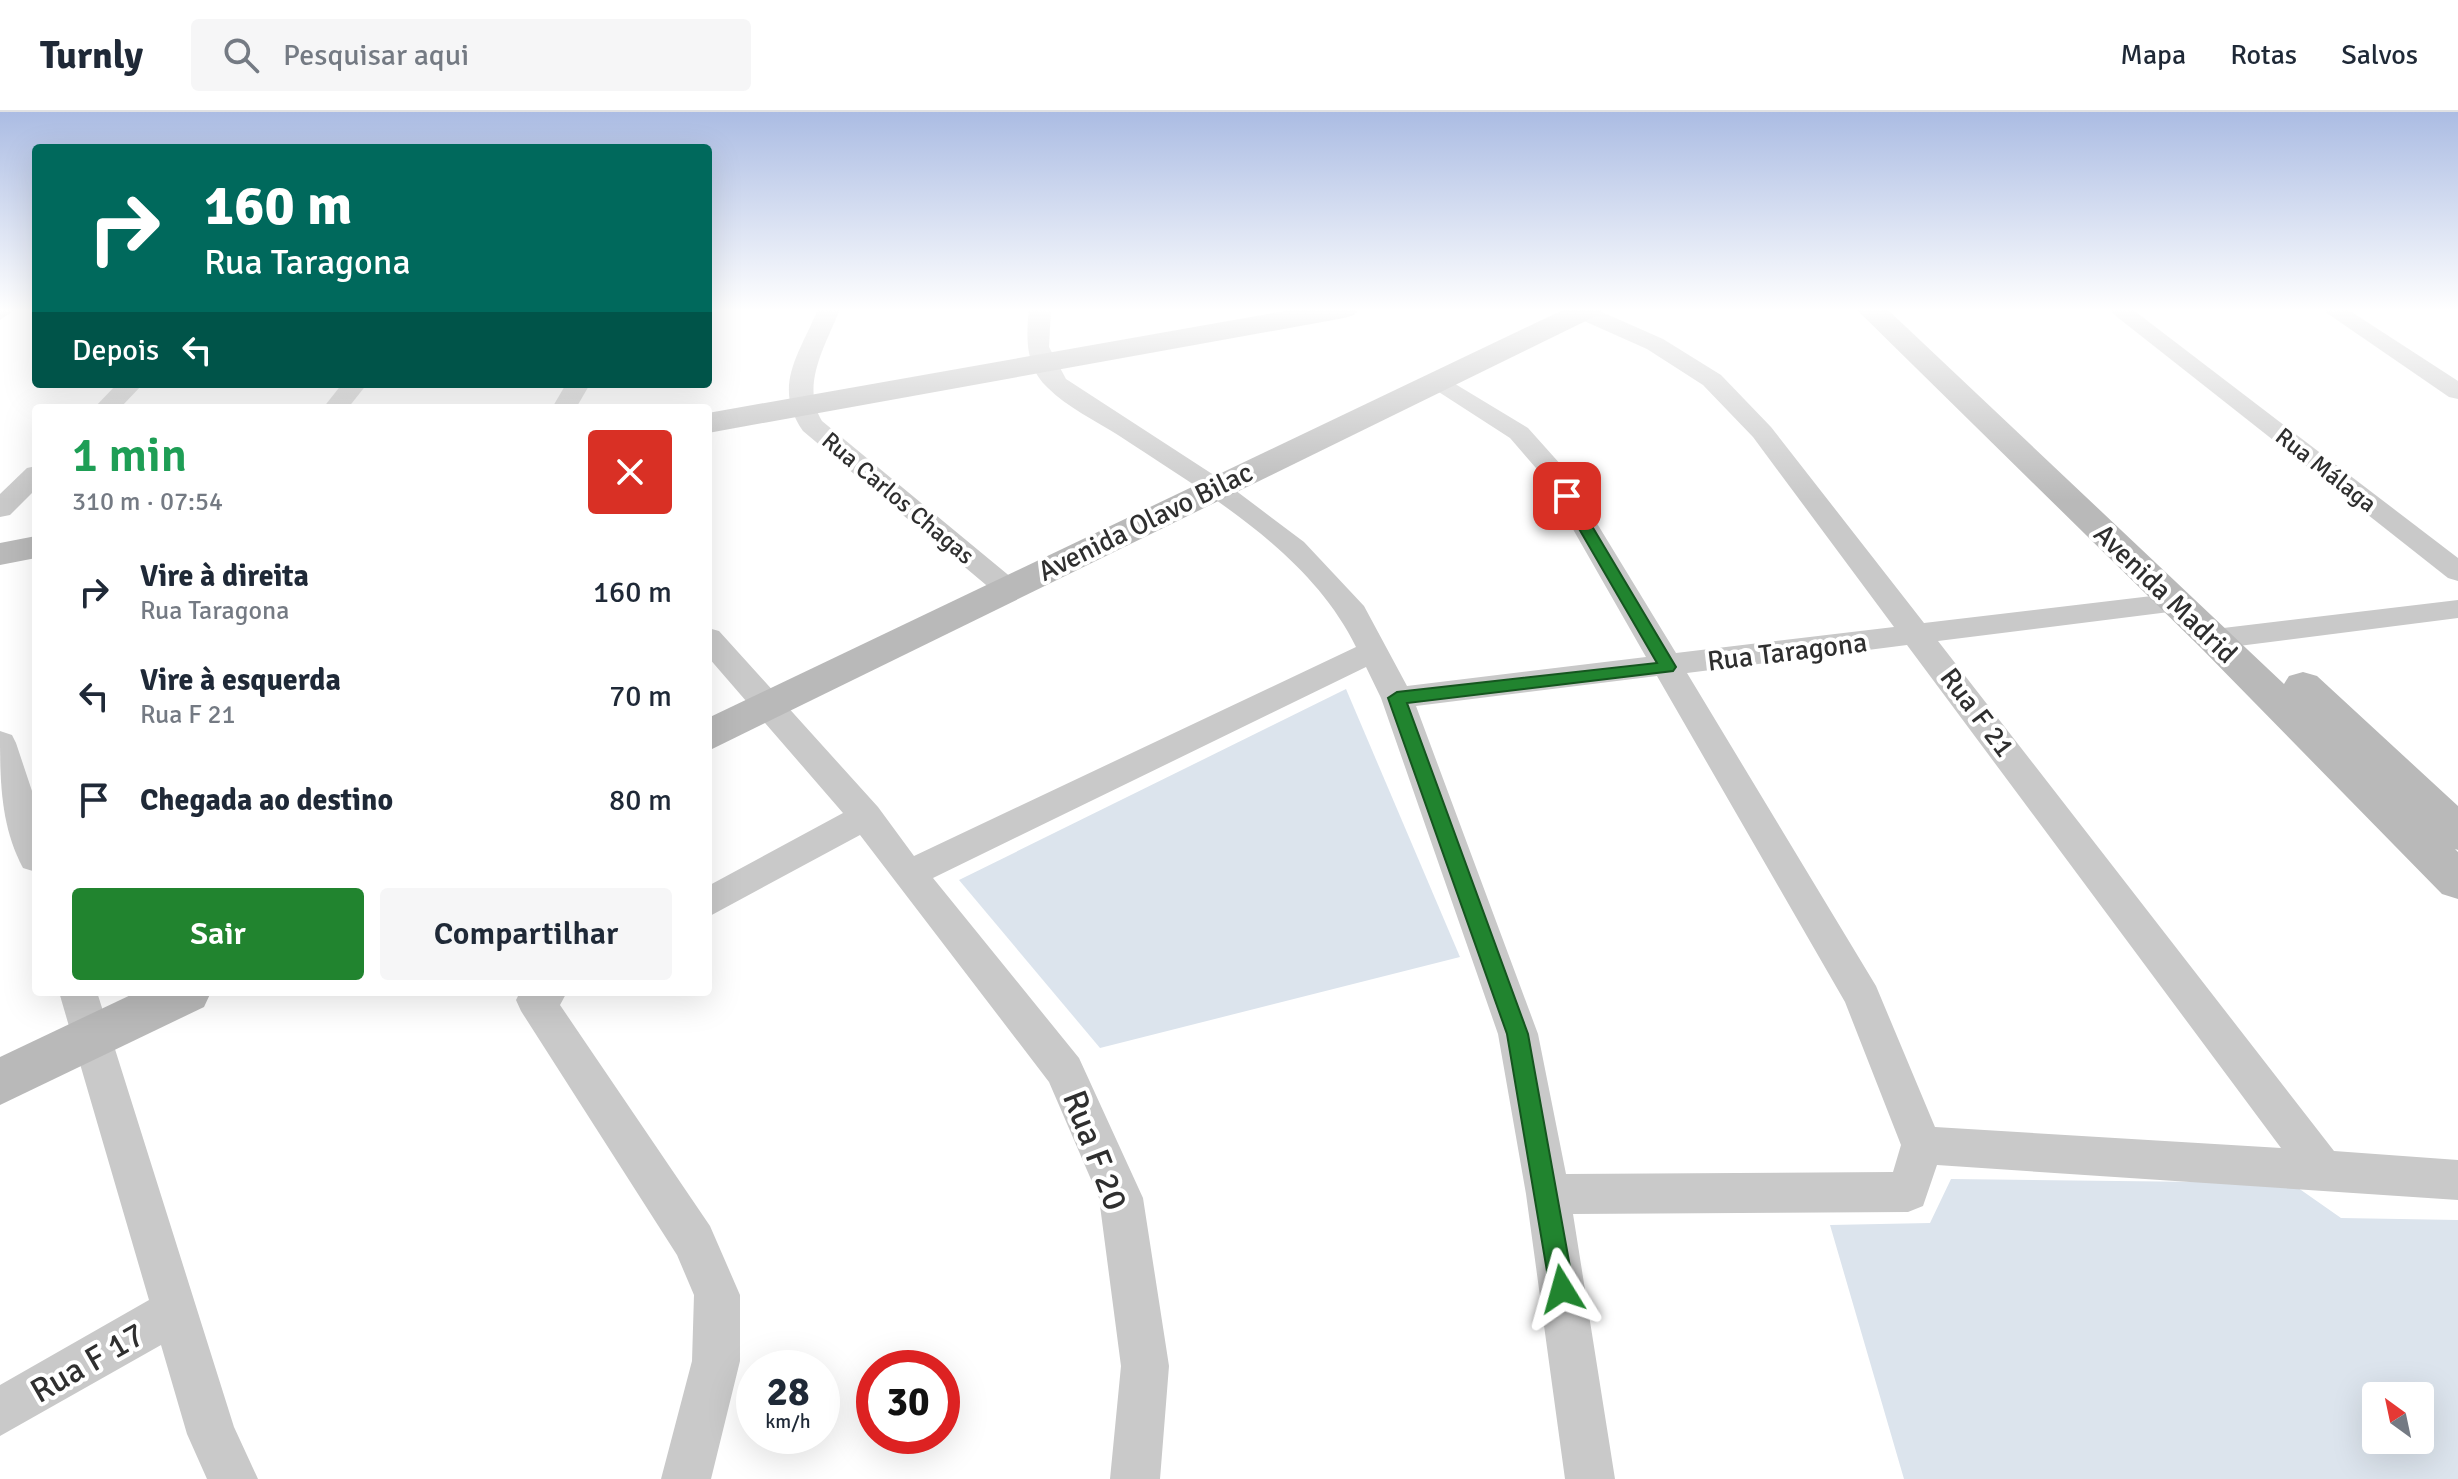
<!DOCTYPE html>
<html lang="pt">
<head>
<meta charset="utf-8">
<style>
  body { margin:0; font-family:Signika,sans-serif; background:#f6f6f7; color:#1f2937; height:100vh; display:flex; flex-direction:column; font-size:30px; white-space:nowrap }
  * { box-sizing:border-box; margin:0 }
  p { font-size:26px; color:#747a83 }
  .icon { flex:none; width:44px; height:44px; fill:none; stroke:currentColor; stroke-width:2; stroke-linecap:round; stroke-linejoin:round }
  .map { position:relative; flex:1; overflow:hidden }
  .panel { position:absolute; left:32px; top:292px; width:680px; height:592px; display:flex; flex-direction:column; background:#fff; border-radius:8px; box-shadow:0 8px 32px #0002 }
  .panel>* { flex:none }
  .banner { position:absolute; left:32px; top:32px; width:680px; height:244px; border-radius:8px; box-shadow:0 8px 32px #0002; background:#00695c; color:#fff; overflow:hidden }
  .needle { width:52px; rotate:327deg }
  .controls { position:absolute; left:2362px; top:1270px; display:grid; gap:16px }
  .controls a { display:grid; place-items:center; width:72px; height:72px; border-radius:8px; background:#fff; box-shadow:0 8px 32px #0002; font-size:40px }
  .speed { position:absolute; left:736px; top:1238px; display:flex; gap:16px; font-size:40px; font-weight:700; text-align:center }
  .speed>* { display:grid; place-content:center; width:104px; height:104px; border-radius:50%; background:#fff; box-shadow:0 8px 32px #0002; line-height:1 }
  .speed small { font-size:20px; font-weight:400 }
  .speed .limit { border:12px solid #d22; background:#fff; color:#111 }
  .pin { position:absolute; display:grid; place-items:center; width:68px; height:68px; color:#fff; margin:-34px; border-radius:16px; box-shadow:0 4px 12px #0006 }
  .me { position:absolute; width:88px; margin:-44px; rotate:352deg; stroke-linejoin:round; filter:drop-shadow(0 0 6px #0008) }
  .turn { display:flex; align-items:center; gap:28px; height:168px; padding:0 40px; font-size:36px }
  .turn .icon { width:104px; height:104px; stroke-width:2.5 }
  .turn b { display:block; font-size:56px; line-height:68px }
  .then { display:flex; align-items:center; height:76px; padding:0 40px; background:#0003; gap:16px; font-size:30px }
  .round { display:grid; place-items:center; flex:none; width:84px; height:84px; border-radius:8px; background:#f6f6f7 }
  .headline { display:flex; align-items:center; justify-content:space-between; height:136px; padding:0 40px }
  h1 { font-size:48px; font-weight:600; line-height:60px; color:#1e9e55 }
  .cta { display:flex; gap:16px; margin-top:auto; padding:16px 40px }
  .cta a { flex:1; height:92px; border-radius:8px; background:#21842f; color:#fff; font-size:32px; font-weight:600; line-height:92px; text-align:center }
  .cta a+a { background:#f6f6f7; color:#1f2937 }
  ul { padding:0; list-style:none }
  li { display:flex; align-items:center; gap:24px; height:104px; padding:0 40px }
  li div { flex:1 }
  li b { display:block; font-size:30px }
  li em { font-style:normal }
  header { display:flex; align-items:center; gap:48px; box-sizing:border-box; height:112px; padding:0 40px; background:#fff; border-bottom:2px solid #e0e1e3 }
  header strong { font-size:38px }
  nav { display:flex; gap:44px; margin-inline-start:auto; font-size:28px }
  .search { width:560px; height:72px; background:#f6f6f7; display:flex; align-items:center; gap:20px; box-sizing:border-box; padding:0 28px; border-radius:8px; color:#747a83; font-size:30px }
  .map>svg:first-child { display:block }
  .green { fill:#dce4ed; fill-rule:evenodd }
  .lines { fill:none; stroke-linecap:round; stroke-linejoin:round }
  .street { fill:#c9c9c9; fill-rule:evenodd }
  .secondary { fill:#b9b9b9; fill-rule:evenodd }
  .route { fill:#21842f; stroke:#15561f; stroke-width:2 }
  .labels { text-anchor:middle; stroke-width:8; stroke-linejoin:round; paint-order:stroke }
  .far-street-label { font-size:24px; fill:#2f2f2f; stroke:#fff }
  .street-label { font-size:28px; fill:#2f2f2f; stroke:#fff }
  .near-street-label { font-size:34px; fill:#2f2f2f; stroke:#fff }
</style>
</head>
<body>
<header>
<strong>Turnly</strong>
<div class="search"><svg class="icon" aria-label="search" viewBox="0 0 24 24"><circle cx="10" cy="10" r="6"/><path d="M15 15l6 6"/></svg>Pesquisar aqui</div>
<nav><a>Mapa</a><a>Rotas</a><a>Salvos</a></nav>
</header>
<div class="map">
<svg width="2458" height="1367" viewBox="0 0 2458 1367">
  <rect width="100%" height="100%" fill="#fff"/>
  <g class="green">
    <polygon points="1346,577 1460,845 1100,936 959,768"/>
    <path d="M 1951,1067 L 2291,1071 L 2341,1106 L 2458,1108 L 2458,1367 L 1904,1367 L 1830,1113 L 1930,1111 ZM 2376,1284 L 2420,1284 L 2420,1328 L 2376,1328 Z"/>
  </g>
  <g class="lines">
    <g class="street">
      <polygon points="0,197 16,197 0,208"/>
      <path d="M 818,197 L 840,197 C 826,233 800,273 822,309 L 1018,471 L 1023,477 L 1018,483 L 998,483 L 803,319 C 772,274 799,243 818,197 Z"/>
      <path d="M 1029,197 L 1051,197 L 1049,235 L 1066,267 L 1223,369 L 1304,430 L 1364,494 L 1407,574 L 1646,545 L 1542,363 L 1510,326 L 1428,273 L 1425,268 L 1437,261 L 1528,316 L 1562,354 L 1676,541 L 1894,515 L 1753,325 L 1703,273 L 1647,237 L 1573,204 L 1571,197 L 1595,197 L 1663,227 L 1721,263 L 1771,315 L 1924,511 L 2177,481 L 2187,483 L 2192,490 L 2187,497 L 2177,499 L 1938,529 L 2334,1039 L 2458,1048 L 2458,1088 L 1937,1053 L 1923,1094 L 1908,1100 L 1573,1102 L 1615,1367 L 1565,1367 L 1526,1082 L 1498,922 L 1381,586 L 1366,555 L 933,766 L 1079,946 L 1143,1086 L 1169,1254 L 1160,1367 L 1110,1367 L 1121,1254 L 1099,1086 L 1049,970 L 860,723 L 708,805 L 708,774 L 843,701 L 708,545 L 708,516 L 719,519 L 878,695 L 914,744 L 1356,535 C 1309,439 1205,381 1118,323 C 1096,309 1067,295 1048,276 C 1025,255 1026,225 1029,197 ZM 1907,533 L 2281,1036 L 1935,1015 L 1876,874 L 1687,561 ZM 1657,564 L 1845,890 L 1901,1033 L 1893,1060 L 1566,1062 L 1538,922 L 1416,594 Z"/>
      <polygon points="2107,197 2132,197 2458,446 2458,469 2448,466"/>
      <polygon points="2321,197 2347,197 2458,269 2458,287 2449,285"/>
      <polygon points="117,272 143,272 120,296 94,296"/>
      <polygon points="342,272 367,272 348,296 323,296"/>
      <polygon points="566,272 590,272 576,296 552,296"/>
      <polygon points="36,354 36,377 10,403 0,405 0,382 27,356"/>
      <polygon points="2458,488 2458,506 2215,537 2204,534 2200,527 2204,520 2215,517"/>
      <path d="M 0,619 L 12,623 L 16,631 L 36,691 L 36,760 L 23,756 C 0,713 0,667 0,619 Z"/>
      <polygon points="59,880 97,880 234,1315 258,1367 207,1367 187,1322 161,1233 0,1324 0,1273 149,1188"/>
      <polygon points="520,880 567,880 560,893 710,1114 740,1183 740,1249 711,1367 661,1367 692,1249 694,1183 677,1143 521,899 516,888"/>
    </g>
    <g class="secondary">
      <polygon points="1296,197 1359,197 1354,203 1344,206 708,321 708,301"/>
      <polygon points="1565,197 1603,197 1598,203 708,639 708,606"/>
      <polygon points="1856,197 1887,197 2284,572 2289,564 2303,560 2317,564 2458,694 2458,738 2455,737 2458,740 2458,787 2442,782 2201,536"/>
      <polygon points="36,424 36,446 0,453 0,431"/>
      <polygon points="137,880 211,880 204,895 0,993 0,945"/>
    </g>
  </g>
  <linearGradient id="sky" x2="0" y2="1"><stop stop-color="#abbce3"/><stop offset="0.51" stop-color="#fff"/><stop offset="1" stop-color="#fff" stop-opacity="0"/></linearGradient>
  <rect width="2458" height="388" fill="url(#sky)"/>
  <polygon class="route" points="1567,380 1574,384 1676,555 1673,559 1407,591 1528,922 1574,1177 1571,1186 1562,1189 1553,1186 1550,1177 1507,922 1388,586 1397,580 1657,551 1560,384"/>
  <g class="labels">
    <g class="far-street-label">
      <text transform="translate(2326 358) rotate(38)" y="8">Rua Málaga</text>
      <text transform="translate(898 386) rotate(40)" y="8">Rua Carlos Chagas</text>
    </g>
    <g class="street-label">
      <text transform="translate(1145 409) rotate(-26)" y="10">Avenida Olavo Bilac</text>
      <text transform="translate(2166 481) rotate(44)" y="10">Avenida Madrid</text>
      <text transform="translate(1787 539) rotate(-7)" y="10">Rua Taragona</text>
      <text transform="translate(1978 600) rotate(53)" y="10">Rua F 21</text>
    </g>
    <g class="near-street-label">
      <text transform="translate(1096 1038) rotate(69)" y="12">Rua F 20</text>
      <text transform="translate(87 1250) rotate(-30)" y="12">Rua F 17</text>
    </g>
  </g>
</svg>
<div class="controls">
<a><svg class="needle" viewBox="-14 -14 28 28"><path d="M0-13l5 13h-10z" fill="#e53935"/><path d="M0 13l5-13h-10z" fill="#747a83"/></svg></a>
</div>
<div class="speed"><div>28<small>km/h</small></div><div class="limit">30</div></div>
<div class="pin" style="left:1567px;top:384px;background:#d93025"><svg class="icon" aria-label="arrive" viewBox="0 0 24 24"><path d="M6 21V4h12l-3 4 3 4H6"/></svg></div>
<svg class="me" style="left:1562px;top:1177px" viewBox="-20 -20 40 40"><path d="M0-17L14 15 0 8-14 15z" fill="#21842f" stroke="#fff" stroke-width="4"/></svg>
<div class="banner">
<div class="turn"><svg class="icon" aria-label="right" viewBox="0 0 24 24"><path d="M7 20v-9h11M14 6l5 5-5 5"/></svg><div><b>160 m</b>Rua Taragona</div></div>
<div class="then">Depois<svg class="icon" aria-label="left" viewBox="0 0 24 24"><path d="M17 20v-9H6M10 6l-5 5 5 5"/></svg></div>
</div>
<section class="panel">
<div class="headline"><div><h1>1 min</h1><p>310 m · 07:54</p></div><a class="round" style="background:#d93025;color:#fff"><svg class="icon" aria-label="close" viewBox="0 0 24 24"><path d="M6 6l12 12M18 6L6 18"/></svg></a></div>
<ul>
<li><svg class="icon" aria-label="right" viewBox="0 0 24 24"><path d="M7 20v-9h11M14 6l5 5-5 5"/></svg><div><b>Vire à direita</b><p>Rua Taragona</p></div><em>160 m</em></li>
<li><svg class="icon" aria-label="left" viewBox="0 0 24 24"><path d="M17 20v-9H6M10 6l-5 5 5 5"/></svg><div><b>Vire à esquerda</b><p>Rua F 21</p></div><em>70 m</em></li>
<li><svg class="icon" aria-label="arrive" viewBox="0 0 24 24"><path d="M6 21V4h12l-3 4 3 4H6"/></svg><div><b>Chegada ao destino</b></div><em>80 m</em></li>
</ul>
<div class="cta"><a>Sair</a><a>Compartilhar</a></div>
</section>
</div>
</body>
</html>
